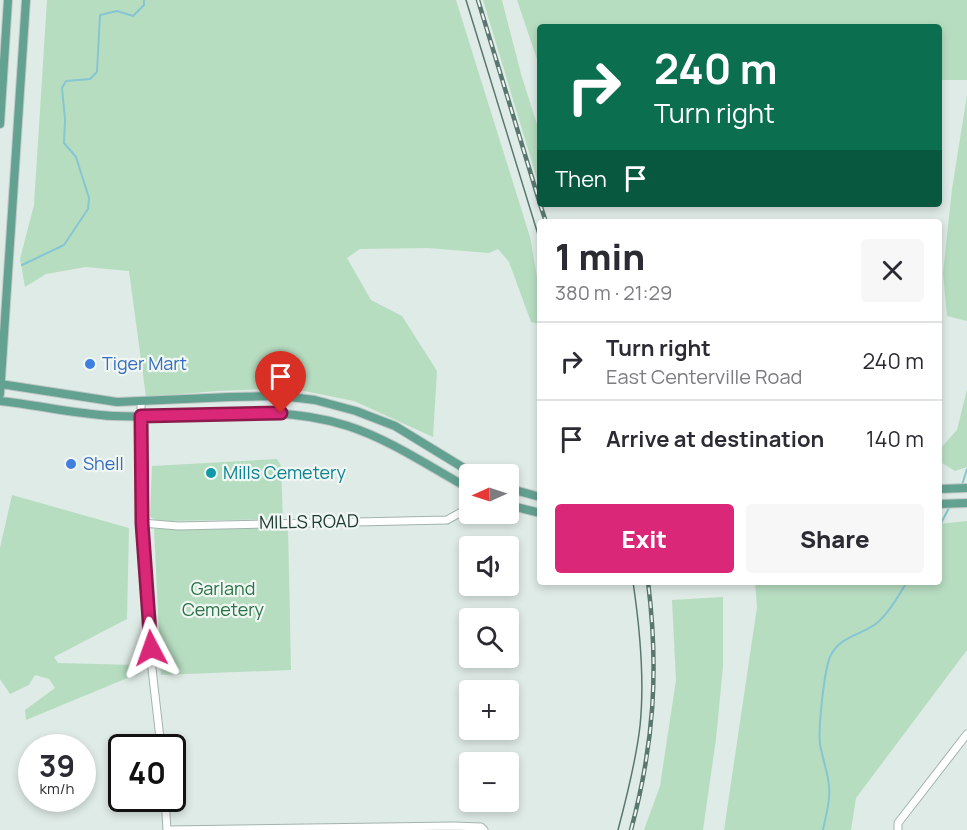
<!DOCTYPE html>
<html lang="en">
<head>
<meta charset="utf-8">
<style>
  body { margin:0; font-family:Manrope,sans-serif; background:#f7f7f7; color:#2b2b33; height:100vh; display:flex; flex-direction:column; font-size:22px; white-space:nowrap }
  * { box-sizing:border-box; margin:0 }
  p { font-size:20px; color:#7c7c81 }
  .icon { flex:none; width:33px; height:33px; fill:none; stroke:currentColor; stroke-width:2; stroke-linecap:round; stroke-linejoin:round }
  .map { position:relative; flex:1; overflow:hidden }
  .side { position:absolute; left:537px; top:219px; width:405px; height:366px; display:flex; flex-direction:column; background:#fff; border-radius:6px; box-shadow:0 3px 9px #0003 }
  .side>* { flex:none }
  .guide { position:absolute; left:537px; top:24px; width:405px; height:183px; border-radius:6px; box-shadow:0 3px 9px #0003; background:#0b6e4f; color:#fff; overflow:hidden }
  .needle { width:39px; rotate:267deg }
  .tools { position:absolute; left:459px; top:464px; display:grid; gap:12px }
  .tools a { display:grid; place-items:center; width:60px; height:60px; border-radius:6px; background:#fff; box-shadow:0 3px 9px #0003; font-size:30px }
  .speed { position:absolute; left:18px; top:734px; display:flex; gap:12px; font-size:30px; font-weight:700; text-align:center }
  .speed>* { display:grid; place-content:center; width:78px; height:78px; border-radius:50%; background:#fff; box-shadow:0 3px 9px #0003; line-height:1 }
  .speed small { font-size:15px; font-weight:400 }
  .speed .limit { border:3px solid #111; border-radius:9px; background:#fff; color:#111 }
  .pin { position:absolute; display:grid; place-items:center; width:51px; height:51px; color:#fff; margin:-62px -26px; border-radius:50% 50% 50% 0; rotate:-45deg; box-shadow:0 0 6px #0007 }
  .pin .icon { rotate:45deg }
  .me { position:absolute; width:66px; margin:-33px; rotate:356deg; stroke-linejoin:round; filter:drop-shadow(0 0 4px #0008) }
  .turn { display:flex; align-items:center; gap:21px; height:126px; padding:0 18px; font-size:27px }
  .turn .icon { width:78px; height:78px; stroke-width:2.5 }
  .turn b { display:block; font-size:42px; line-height:51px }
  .then { display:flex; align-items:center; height:57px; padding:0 18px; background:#0003; gap:12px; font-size:22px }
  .round { display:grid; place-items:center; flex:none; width:63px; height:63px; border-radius:6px; background:#f7f7f7 }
  .head { display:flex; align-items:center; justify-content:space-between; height:102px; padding:0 18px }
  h1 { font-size:36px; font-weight:800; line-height:45px }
  .button { display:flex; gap:12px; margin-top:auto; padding:12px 18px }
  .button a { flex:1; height:69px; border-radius:6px; background:#db2777; color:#fff; font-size:24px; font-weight:800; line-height:69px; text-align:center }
  .button a+a { background:#f7f7f7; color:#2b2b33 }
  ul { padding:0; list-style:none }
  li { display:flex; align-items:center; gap:18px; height:78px; padding:0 18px; border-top:2px solid #e1e1e2 }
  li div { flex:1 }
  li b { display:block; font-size:22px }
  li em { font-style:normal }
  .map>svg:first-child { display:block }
  .green { fill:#b7ddc1 }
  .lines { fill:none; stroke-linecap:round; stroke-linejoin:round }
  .stream { stroke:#85c6d2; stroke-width:2 }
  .minor-casing { stroke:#a2b3ad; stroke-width:9 }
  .major-casing { stroke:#c1c8c6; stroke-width:10 }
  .minor { stroke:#fff; stroke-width:7 }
  .major { stroke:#63a191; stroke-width:8 }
  .tram { stroke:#5a776f; stroke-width:1.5 }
  .rail-casing { stroke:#5a776f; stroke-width:4.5 }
  .rail { stroke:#f0f7f3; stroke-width:2; stroke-dasharray:7; stroke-linecap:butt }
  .route-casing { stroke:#8e194d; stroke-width:15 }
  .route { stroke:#db2777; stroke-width:10 }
  .shop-dot { fill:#3f7fe0; stroke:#f0f7f3; stroke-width:2 }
  .culture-dot { fill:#0f9aa8; stroke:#f0f7f3; stroke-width:2 }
  .labels { text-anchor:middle; stroke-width:4.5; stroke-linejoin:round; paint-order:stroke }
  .shop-label { font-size:18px; fill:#366cbe; stroke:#f0f7f3; text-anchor:start }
  .culture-label { font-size:18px; fill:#0d838f; stroke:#f0f7f3; text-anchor:start }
  .street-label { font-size:18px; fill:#203b34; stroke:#f0f7f3 }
  .park-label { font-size:18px; fill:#297246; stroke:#f0f7f3 }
</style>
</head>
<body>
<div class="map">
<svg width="967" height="830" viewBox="0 0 967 830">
  <rect width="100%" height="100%" fill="#dfebe6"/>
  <g class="green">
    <polygon points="47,0 456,0 530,237 540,294 540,324 531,322 509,262 498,249 489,253 428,248 360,249 347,258 371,300 402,316 437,371 433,437 354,401 289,388 217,391 146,397 129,271 86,267 46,274 25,287 20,259 34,205"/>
    <polygon points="483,0 502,0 504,8 521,74 540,134 540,189"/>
    <polygon points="517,0 967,0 967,80 939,80 939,27 540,27 540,68"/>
    <polygon points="967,95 967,321 947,316 943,273 952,189"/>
    <polygon points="967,389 967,467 955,471 939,461 939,450 957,430"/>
    <polygon points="277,459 281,466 283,519 169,521 156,520 150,517 152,466"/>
    <polygon points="12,495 129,528 127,619 54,657 58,663 136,665 137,674 26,720 25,710 55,688 49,679 35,675 29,685 10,694 0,679 0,548"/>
    <polygon points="967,521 967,650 856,798 851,830 724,830 757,607 755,582 939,582 939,524"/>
    <polygon points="288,526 291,670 161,675 154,529"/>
    <polygon points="723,597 723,666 716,739 703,830 644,830 660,786 676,680 672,600"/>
  </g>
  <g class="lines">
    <g class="stream">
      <polyline points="22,265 64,245 88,209 89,198 76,157 64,143 65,119 62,88 66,81 90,79 97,72 100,15 117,11 133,16 144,5 144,0"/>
      <polyline points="962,485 967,469"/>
      <polyline points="939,527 950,506"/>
      <path d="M 823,830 C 825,820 828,809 829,798 C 831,780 823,762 820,744 C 818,730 824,671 830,657 C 839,636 862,635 877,623 C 890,612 898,596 907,582"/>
    </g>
    <defs>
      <g id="minor">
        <polyline points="141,402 142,523 152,669 161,747"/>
        <polyline points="142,523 178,526 447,520 465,510 470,504"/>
        <polyline points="165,798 167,830"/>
        <polyline points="169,830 454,826 481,827 484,830"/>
        <polyline points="898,830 898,823 967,734"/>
      </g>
      <g id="major">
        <polyline points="0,124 8,0"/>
        <polyline points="0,384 117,402 230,397 282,396 315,400 356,411 395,426 467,470 486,474"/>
        <polyline points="0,394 26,0"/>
        <path d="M 0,401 C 38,405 75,414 113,416 C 192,420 272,401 348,426 C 391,440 430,467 470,489"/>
        <polyline points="508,488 540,497"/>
        <polyline points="939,489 967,488"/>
        <polyline points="939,504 967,503"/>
        <polyline points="508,505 540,513"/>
      </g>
    </defs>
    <use href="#minor" class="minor-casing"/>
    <use href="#major" class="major-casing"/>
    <use href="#minor" class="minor"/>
    <use href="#major" class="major"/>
    <g class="tram">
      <polyline points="466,0 540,241"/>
      <path d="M 618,830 C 627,796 636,761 640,726 C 645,678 640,629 633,582"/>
    </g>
    <defs>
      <g id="rail">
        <polyline points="478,0 540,204"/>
        <polyline points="540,204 546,222"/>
        <path d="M 631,830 C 654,744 659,670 648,582"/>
      </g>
    </defs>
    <use href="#rail" class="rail-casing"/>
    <use href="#rail" class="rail"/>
  </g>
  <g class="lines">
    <defs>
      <polyline id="route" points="151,648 142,523 141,416 281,413"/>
    </defs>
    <use href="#route" class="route-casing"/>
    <use href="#route" class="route"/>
  </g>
  <g class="shop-dot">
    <circle cx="90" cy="364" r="6"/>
    <circle cx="71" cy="464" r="6"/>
  </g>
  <circle class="culture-dot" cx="211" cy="473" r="6"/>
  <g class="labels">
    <g class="shop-label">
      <text x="102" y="370">Tiger Mart</text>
      <text x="83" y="470">Shell</text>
    </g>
    <g class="culture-label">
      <text x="223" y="479">Mills Cemetery</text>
    </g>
    <g class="street-label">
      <text transform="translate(309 522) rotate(-1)" y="6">MILLS ROAD</text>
    </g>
    <g class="park-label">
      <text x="223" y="595">Garland<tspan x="223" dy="21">Cemetery</tspan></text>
    </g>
  </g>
</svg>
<div class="tools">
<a><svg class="needle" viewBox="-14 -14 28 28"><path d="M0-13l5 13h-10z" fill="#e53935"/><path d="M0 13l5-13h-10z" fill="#7c7c81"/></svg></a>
<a><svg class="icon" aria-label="sound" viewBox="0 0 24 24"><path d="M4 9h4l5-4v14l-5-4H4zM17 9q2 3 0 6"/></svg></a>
<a><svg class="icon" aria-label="search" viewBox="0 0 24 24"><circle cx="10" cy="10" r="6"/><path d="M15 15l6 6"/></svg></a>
<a>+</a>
<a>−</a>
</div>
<div class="speed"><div>39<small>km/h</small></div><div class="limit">40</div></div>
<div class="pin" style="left:281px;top:413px;background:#d93025"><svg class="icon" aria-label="arrive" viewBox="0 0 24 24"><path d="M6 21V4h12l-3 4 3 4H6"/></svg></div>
<svg class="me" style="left:151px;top:648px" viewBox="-20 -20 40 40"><path d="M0-17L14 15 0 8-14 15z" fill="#db2777" stroke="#fff" stroke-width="4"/></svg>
<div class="guide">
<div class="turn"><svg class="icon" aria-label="right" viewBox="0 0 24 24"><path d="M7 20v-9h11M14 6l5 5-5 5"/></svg><div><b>240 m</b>Turn right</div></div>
<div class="then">Then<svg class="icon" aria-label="arrive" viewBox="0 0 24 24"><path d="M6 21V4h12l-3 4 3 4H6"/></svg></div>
</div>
<section class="side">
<div class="head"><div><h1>1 min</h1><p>380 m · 21:29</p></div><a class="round"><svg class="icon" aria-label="close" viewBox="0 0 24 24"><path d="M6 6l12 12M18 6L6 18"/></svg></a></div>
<ul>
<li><svg class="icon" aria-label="right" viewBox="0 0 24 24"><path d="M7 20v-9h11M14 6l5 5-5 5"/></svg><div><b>Turn right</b><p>East Centerville Road</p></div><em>240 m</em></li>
<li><svg class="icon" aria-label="arrive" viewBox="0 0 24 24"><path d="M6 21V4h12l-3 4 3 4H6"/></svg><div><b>Arrive at destination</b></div><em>140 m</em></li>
</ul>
<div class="button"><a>Exit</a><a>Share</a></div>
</section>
</div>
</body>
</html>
